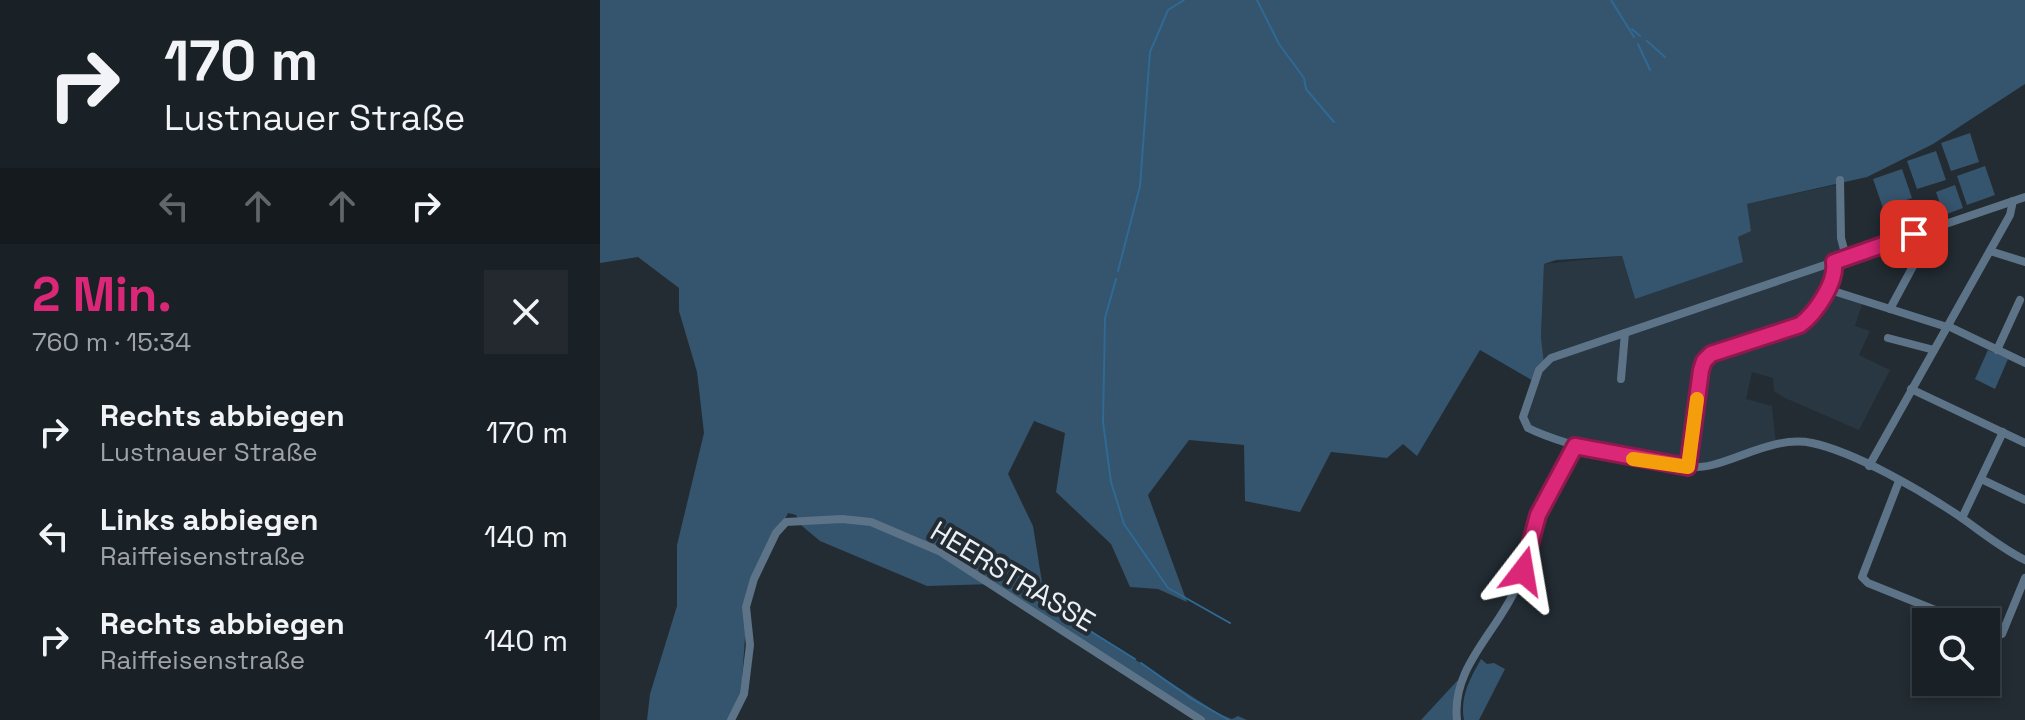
<!DOCTYPE html>
<html lang="de">
<head>
<meta charset="utf-8">
<style>
  body { margin:0; font-family:"Space Grotesk",sans-serif; background:#23292e; color:#f1f3f6; height:100vh; display:flex; flex-direction:column; font-size:30px; white-space:nowrap }
  * { box-sizing:border-box; margin:0 }
  p { font-size:26px; color:#9fa3a7 }
  .icon { flex:none; width:44px; height:44px; fill:none; stroke:currentColor; stroke-width:2; stroke-linecap:round; stroke-linejoin:round }
  .map { position:relative; flex:1; overflow:hidden }
  .sheet { display:flex; flex-direction:column; background:#1a2126; width:600px }
  .sheet>* { flex:none }
  .hud { background:#1a2126; color:#f1f3f6; overflow:hidden }
  .controls { position:absolute; left:1312px; top:608px; display:grid; gap:16px }
  .controls a { display:grid; place-items:center; width:88px; height:88px; border-radius:0px; background:#1a2126; box-shadow:0 4px 12px #0003,0 0 0 2px #383e43; font-size:40px }
  .pin { position:absolute; display:grid; place-items:center; width:68px; height:68px; color:#fff; margin:-34px; border-radius:16px; box-shadow:0 4px 12px #0006 }
  .me { position:absolute; width:88px; margin:-44px; rotate:14deg; stroke-linejoin:round; filter:drop-shadow(0 0 6px #0008) }
  .turn { display:flex; align-items:center; gap:28px; height:168px; padding:0 32px; font-size:36px }
  .turn .icon { width:104px; height:104px; stroke-width:2.5 }
  .turn b { display:block; font-size:56px; line-height:68px }
  .lanes { display:flex; align-items:center; height:76px; padding:0 32px; background:#0003; justify-content:center; gap:40px; direction:ltr }
  .lanes .off { opacity:.35 }
  .round { display:grid; place-items:center; flex:none; width:84px; height:84px; border-radius:0px; background:#23292e }
  .summary { display:flex; align-items:center; justify-content:space-between; height:136px; padding:0 32px }
  h1 { font-size:48px; font-weight:700; line-height:60px; color:#db2777 }
  ul { padding:0; list-style:none }
  li { display:flex; align-items:center; gap:24px; height:104px; padding:0 32px }
  li div { flex:1 }
  li b { display:block; font-size:30px }
  li em { font-style:normal }
  main { display:flex; flex:1; min-height:0 }
  .map>svg:first-child { display:block }
  .built { fill:#293743 }
  .green { fill:#35546d }
  .lines { fill:none; stroke-linecap:round; stroke-linejoin:round }
  .stream { stroke:#2f6994; stroke-width:2 }
  .minor { stroke:#5d7488; stroke-width:8 }
  .route-casing { stroke:#8e194d; stroke-width:20 }
  .route { stroke:#db2777; stroke-width:14 }
  .slow { stroke:#f59e0b; stroke-width:14 }
  .labels { text-anchor:middle; stroke-width:8; stroke-linejoin:round; paint-order:stroke }
  .street-label { font-size:28px; fill:#eaf0f5; stroke:#232c33 }
</style>
</head>
<body>
<main>
<section class="sheet">
<div class="hud">
<div class="turn"><svg class="icon" aria-label="right" viewBox="0 0 24 24"><path d="M7 20v-9h11M14 6l5 5-5 5"/></svg><div><b>170 m</b>Lustnauer Straße</div></div>
<div class="lanes"><svg class="icon off" aria-label="left" viewBox="0 0 24 24"><path d="M17 20v-9H6M10 6l-5 5 5 5"/></svg><svg class="icon off" aria-label="ahead" viewBox="0 0 24 24"><path d="M12 20V5M6 11l6-6 6 6"/></svg><svg class="icon off" aria-label="ahead" viewBox="0 0 24 24"><path d="M12 20V5M6 11l6-6 6 6"/></svg><svg class="icon" aria-label="right" viewBox="0 0 24 24"><path d="M7 20v-9h11M14 6l5 5-5 5"/></svg></div>
</div>
<div class="summary"><div><h1>2 Min.</h1><p>760 m · 15:34</p></div><a class="round"><svg class="icon" aria-label="close" viewBox="0 0 24 24"><path d="M6 6l12 12M18 6L6 18"/></svg></a></div>
<ul>
<li><svg class="icon" aria-label="right" viewBox="0 0 24 24"><path d="M7 20v-9h11M14 6l5 5-5 5"/></svg><div><b>Rechts abbiegen</b><p>Lustnauer Straße</p></div><em>170 m</em></li>
<li><svg class="icon" aria-label="left" viewBox="0 0 24 24"><path d="M17 20v-9H6M10 6l-5 5 5 5"/></svg><div><b>Links abbiegen</b><p>Raiffeisenstraße</p></div><em>140 m</em></li>
<li><svg class="icon" aria-label="right" viewBox="0 0 24 24"><path d="M7 20v-9h11M14 6l5 5-5 5"/></svg><div><b>Rechts abbiegen</b><p>Raiffeisenstraße</p></div><em>140 m</em></li>
</ul>
</section>
<div class="map">
<svg width="1425" height="720" viewBox="0 0 1425 720">
  <rect width="100%" height="100%" fill="#232c33"/>
  <polygon class="built" points="1240,184 1246,257 1235,262 1227,289 1263,301 1255,326 1270,331 1259,355 1290,370 1259,430 1185,398 1174,391 1173,378 1152,372 1146,399 1172,406 1176,444 1097,467 983,448 924,423 944,363 941,337 944,264 1022,256 1035,299 1138,236 1147,204"/>
  <g class="green">
    <polygon points="0,0 1425,0 1425,84 1333,144 1267,177 1147,204 1151,231 1138,237 1143,262 1035,299 1022,256 956,260 944,264 941,337 944,363 935,382 880,350 817,456 803,444 787,458 731,452 700,512 645,501 644,445 589,440 548,495 587,602 558,589 530,587 511,544 456,492 465,433 434,421 408,474 433,526 445,601 619,714 632,719 638,716 647,720 601,720 393,584 327,586 220,541 202,526 196,515 188,513 155,579 147,609 141,695 128,720 47,720 50,694 77,606 77,545 104,433 97,372 79,311 79,288 38,257 0,263"/>
    <polygon points="1370,133 1379,162 1351,171 1341,143"/>
    <polygon points="1336,151 1346,180 1317,189 1307,161"/>
    <polygon points="1385,166 1395,195 1367,205 1357,176"/>
    <polygon points="1302,169 1312,198 1283,208 1273,179"/>
    <polygon points="1355,185 1363,208 1344,215 1336,192"/>
    <polygon points="1388,350 1408,359 1395,389 1375,379"/>
    <path d="M 881,659 L 887,664 L 894,663 L 905,669 L 879,720 L 864,720 C 860,696 870,679 881,659 Z"/>
    <polygon points="857,681 861,682 857,720 821,720"/>
  </g>
  <g class="lines">
    <g class="stream">
      <polyline points="657,0 679,44 704,78 706,89 734,122"/>
      <polyline points="1011,0 1034,37"/>
      <polyline points="1032,29 1040,36"/>
      <polyline points="1047,41 1065,57"/>
      <polyline points="1038,44 1050,70"/>
      <polyline points="518,271 540,186 550,52 568,10 584,0"/>
      <polyline points="516,279 505,318 503,422 511,482 524,524 568,588 630,623"/>
      <polyline points="442,601 535,659"/>
      <polyline points="541,663 592,699 629,720"/>
    </g>
    <g class="minor">
      <polyline points="1240,180 1241,238 1246,257"/>
      <path d="M 1425,197 L 951,358 L 939,370 L 923,417 L 928,428 C 964,446 1074,475 1112,465 C 1144,457 1177,436 1212,443 C 1255,452 1322,491 1359,516 C 1382,532 1401,548 1425,560"/>
      <polyline points="1390,251 1425,262"/>
      <polyline points="1227,289 1347,327"/>
      <polyline points="1290,309 1319,255 1314,234"/>
      <polyline points="1348,326 1425,363"/>
      <polyline points="1288,338 1334,350"/>
      <polyline points="1397,350 1420,300"/>
      <polyline points="1021,379 1025,333"/>
      <polyline points="1311,389 1425,443"/>
      <polyline points="1269,466 1410,215 1413,201"/>
      <polyline points="1088,467 1104,361 1116,352 1202,324 1233,278 1234,262"/>
      <polyline points="1381,479 1425,500"/>
      <polyline points="1299,481 1262,577 1268,583 1365,622"/>
      <polyline points="1362,518 1403,432"/>
      <polyline points="1386,631 1399,635 1402,634 1425,578"/>
      <polyline points="131,720 144,694 150,645 146,607 154,579 176,533 186,522 242,519 271,522 339,551 601,720"/>
      <path d="M 857,720 C 851,668 897,632 916,588 C 926,565 928,540 937,517 C 947,492 964,471 975,446"/>
    </g>
  </g>
  <g class="lines">
    <defs>
      <path id="route" d="M 923,571 L 938,515 L 975,446 L 1088,467 L 1101,370 L 1104,361 L 1111,354 L 1200,325 C 1216,313 1237,282 1234,262 L 1314,234"/>
    </defs>
    <use href="#route" class="route-casing"/>
    <use href="#route" class="route"/>
    <polyline class="slow" points="1033,459 1088,467 1097,399"/>
  </g>
  <g class="labels">
    <g class="street-label">
      <text transform="translate(413 576) rotate(31)" y="10">HEERSTRASSE</text>
    </g>
  </g>
</svg>
<div class="controls">
<a><svg class="icon" aria-label="search" viewBox="0 0 24 24"><circle cx="10" cy="10" r="6"/><path d="M15 15l6 6"/></svg></a>
</div>
<div class="pin" style="left:1314px;top:234px;background:#d93025"><svg class="icon" aria-label="arrive" viewBox="0 0 24 24"><path d="M6 21V4h12l-3 4 3 4H6"/></svg></div>
<svg class="me" style="left:923px;top:571px" viewBox="-20 -20 40 40"><path d="M0-17L14 15 0 8-14 15z" fill="#db2777" stroke="#fff" stroke-width="4"/></svg>
</div>
</main>
</body>
</html>
